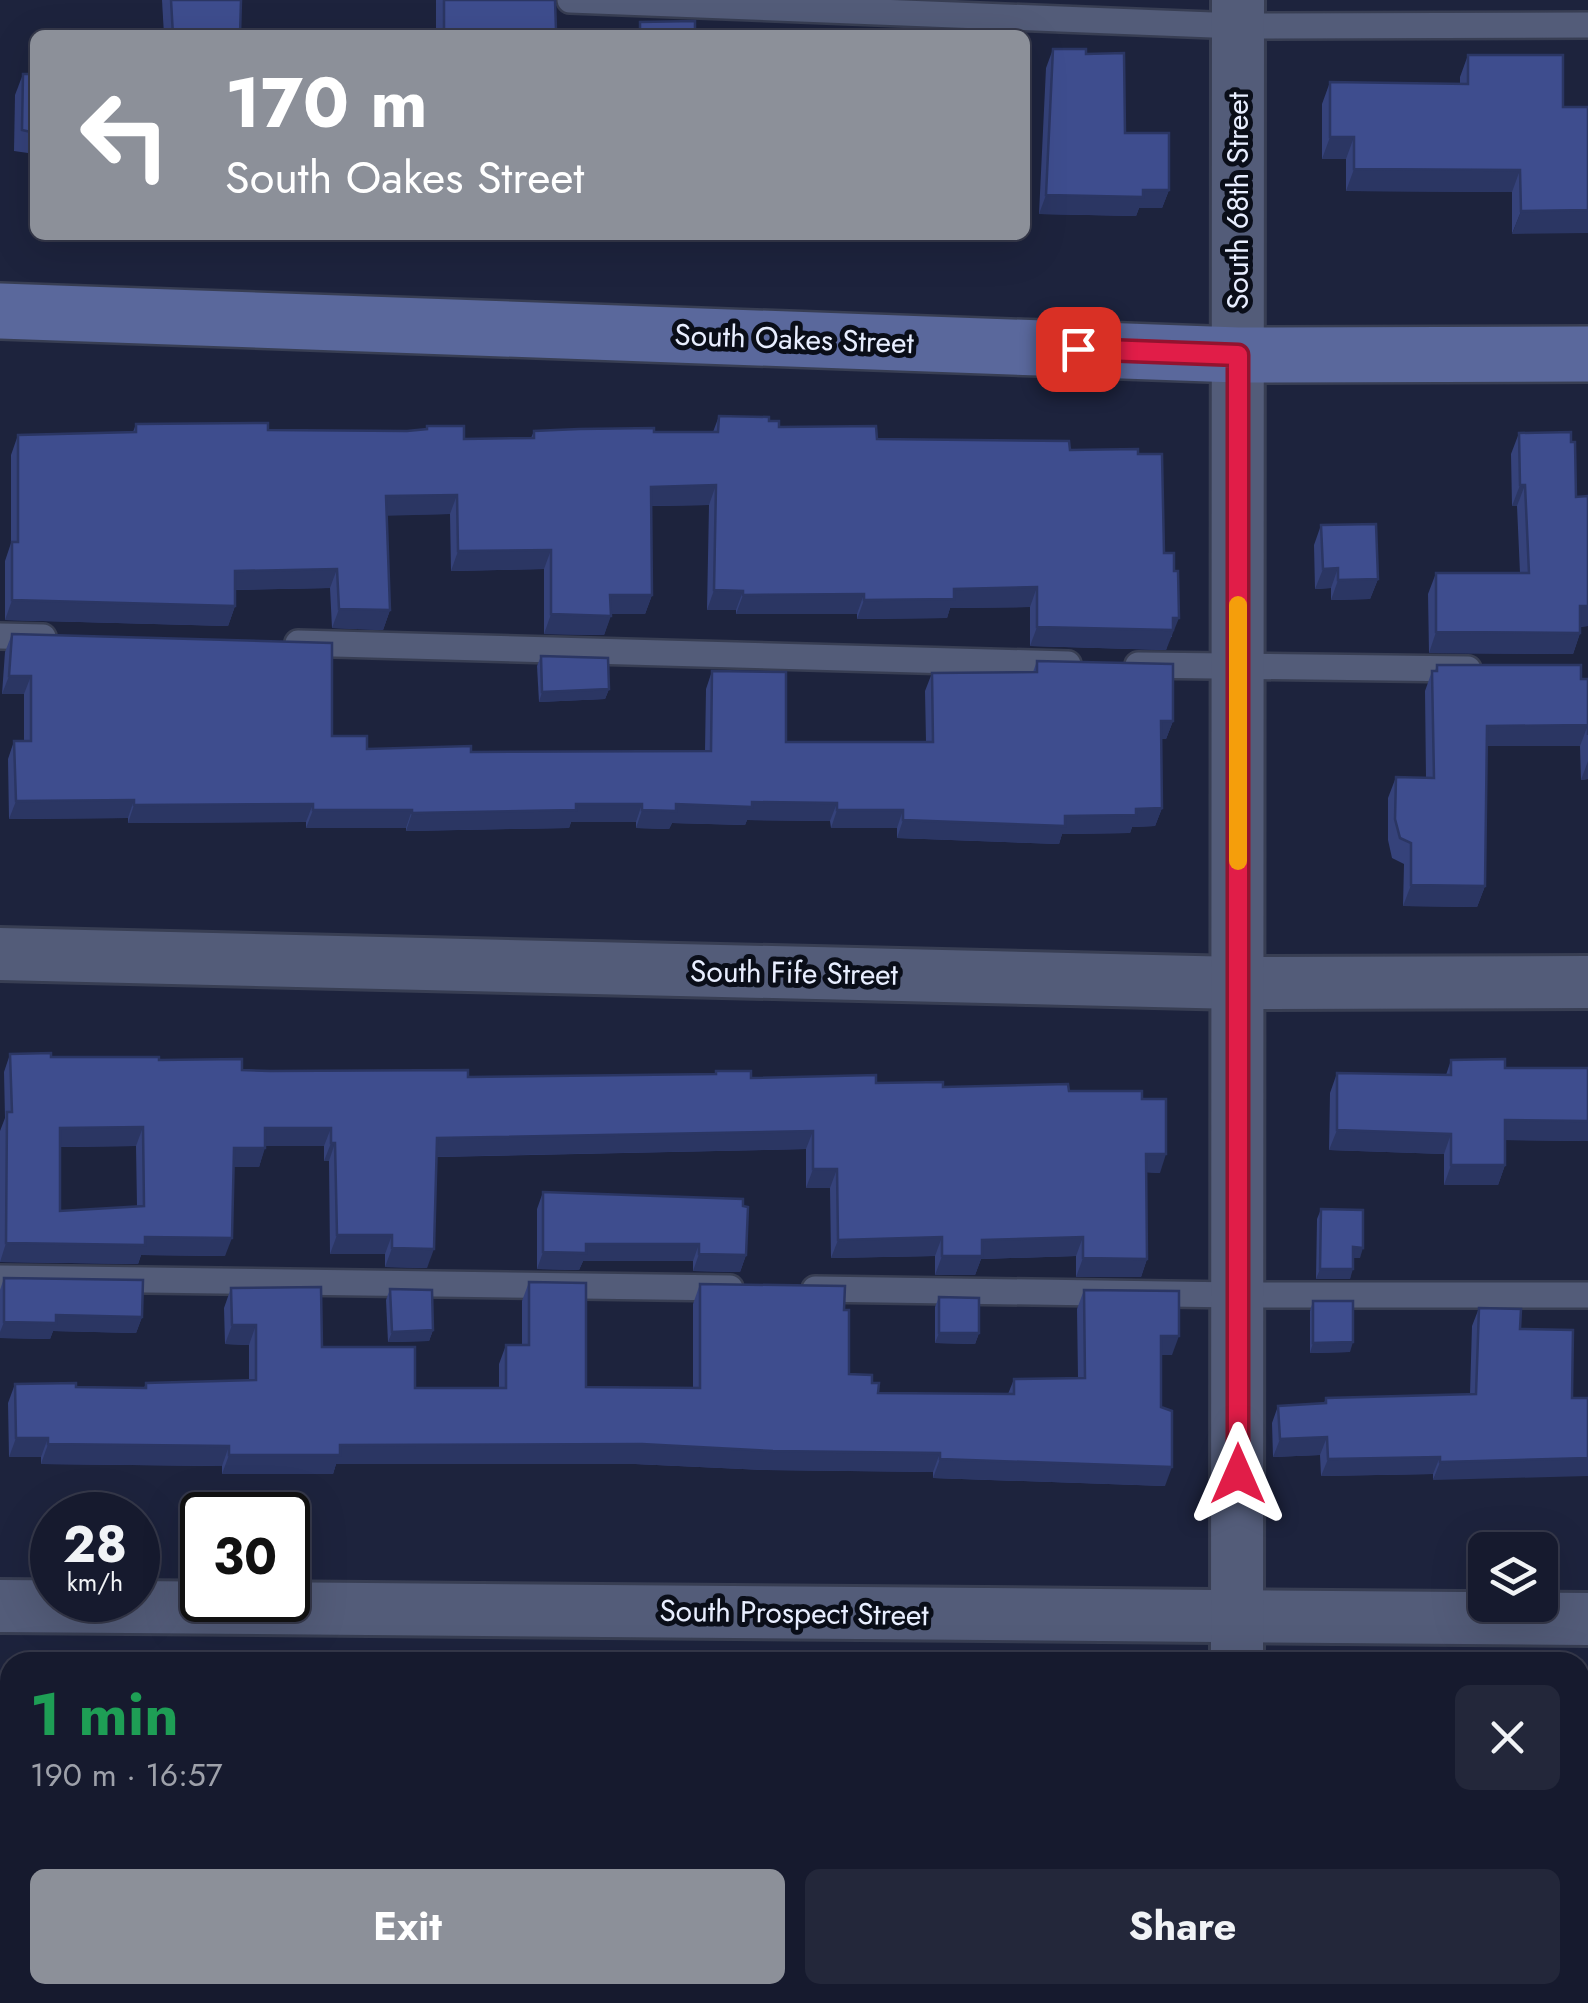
<!DOCTYPE html>
<html lang="en">
<head>
<meta charset="utf-8">
<style>
  body { margin:0; font-family:Jost,sans-serif; background:#23273a; color:#f1f3f6; height:100vh; display:flex; flex-direction:column; font-size:38px; white-space:nowrap }
  * { box-sizing:border-box; margin:0 }
  p { font-size:32px; color:#9ea1aa }
  .icon { flex:none; width:55px; height:55px; fill:none; stroke:currentColor; stroke-width:2; stroke-linecap:round; stroke-linejoin:round }
  .map { position:relative; flex:1; overflow:hidden }
  .drawer { position:absolute; left:0px; top:1652px; width:1590px; height:352px; display:flex; flex-direction:column; background:#161a2e; border-radius:30px 30px 0 0; box-shadow:0 10px 40px #0002,0 0 0 2px #35384a }
  .drawer>* { flex:none }
  .guide { position:absolute; left:30px; top:30px; width:1000px; height:210px; border-radius:15px; box-shadow:0 10px 40px #0002,0 0 0 2px #35384a; background:#8c9099; color:#fff; overflow:hidden }
  .tools { position:absolute; left:1468px; top:1532px; display:grid; gap:20px }
  .tools a { display:grid; place-items:center; width:90px; height:90px; border-radius:15px; background:#161a2e; box-shadow:0 10px 40px #0002,0 0 0 2px #35384a; font-size:50px }
  .speed { position:absolute; left:30px; top:1492px; display:flex; gap:20px; font-size:50px; font-weight:700; text-align:center }
  .speed>* { display:grid; place-content:center; width:130px; height:130px; border-radius:50%; background:#161a2e; box-shadow:0 10px 40px #0002,0 0 0 2px #35384a; line-height:1 }
  .speed small { font-size:25px; font-weight:400 }
  .speed .limit { border:5px solid #111; border-radius:15px; background:#fff; color:#111 }
  .pin { position:absolute; display:grid; place-items:center; width:85px; height:85px; color:#fff; margin:-42px; border-radius:20px; box-shadow:0 5px 15px #0006 }
  .me { position:absolute; width:110px; margin:-55px; rotate:0deg; stroke-linejoin:round; filter:drop-shadow(0 0 8px #0008) }
  .turn { display:flex; align-items:center; gap:35px; height:210px; padding:0 30px; font-size:45px }
  .turn .icon { width:130px; height:130px; stroke-width:2.5 }
  .turn b { display:block; font-size:70px; line-height:85px }
  .round { display:grid; place-items:center; flex:none; width:105px; height:105px; border-radius:15px; background:#23273a }
  .overview { display:flex; align-items:center; justify-content:space-between; height:170px; padding:0 30px }
  h1 { font-size:60px; font-weight:700; line-height:75px; color:#1e9e55 }
  .action { display:flex; gap:20px; margin-top:auto; padding:20px 30px }
  .action a { flex:1; height:115px; border-radius:15px; background:#8c9099; color:#fff; font-size:40px; font-weight:700; line-height:115px; text-align:center }
  .action a+a { background:#23273a; color:#f1f3f6 }
  .map>svg:first-child { display:block }
  .lines { fill:none; stroke-linecap:round; stroke-linejoin:round }
  .lane-casing { stroke:#383e53; stroke-width:30 }
  .street-casing { stroke:#383e53; stroke-width:58 }
  .secondary-casing { stroke:#383e53; stroke-width:60 }
  .lane { stroke:#535c79; stroke-width:25 }
  .street { stroke:#535c79; stroke-width:52 }
  .secondary { stroke:#5a689c; stroke-width:55 }
  .wall { fill:#35427a; fill-rule:evenodd }
  .shaded-wall { fill:#2b3663 }
  .building { fill:#3e4d8e; stroke:#2b3663; stroke-width:2.5; fill-rule:evenodd }
  .route-casing { stroke:#92132f; stroke-width:25 }
  .route { stroke:#e11d48; stroke-width:18 }
  .slow { stroke:#f59e0b; stroke-width:18 }
  .labels { text-anchor:middle; stroke-width:10; stroke-linejoin:round; paint-order:stroke }
  .street-label { font-size:30px; fill:#e8eeff; stroke:#0a0e19 }
</style>
</head>
<body>
<div class="map">
<svg width="1588" height="2003" viewBox="0 0 1588 2003">
  <rect width="100%" height="100%" fill="#1d233d"/>
  <g class="lines">
    <defs>
      <g id="lane">
        <polyline points="570,0 1238,26 1588,25"/>
        <polyline points="0,636 43,637"/>
        <polyline points="298,643 1068,664"/>
        <polyline points="1138,665 1468,669"/>
        <polyline points="0,1278 730,1288"/>
        <polyline points="815,1289 1237,1295 1588,1295"/>
        <polyline points="0,1923 10,1923"/>
        <polyline points="1580,1934 1588,1934"/>
      </g>
      <g id="street">
        <polyline points="0,954 1238,983 1588,982"/>
        <polyline points="0,1606 1588,1619"/>
        <polyline points="1237,1662 1238,0"/>
        <polyline points="1237,2003 1237,1995"/>
      </g>
      <polyline id="secondary" points="0,311 1238,355 1588,354"/>
    </defs>
    <use href="#lane" class="lane-casing"/>
    <use href="#street" class="street-casing"/>
    <use href="#secondary" class="secondary-casing"/>
    <use href="#lane" class="lane"/>
    <use href="#street" class="street"/>
    <use href="#secondary" class="secondary"/>
  </g>
  <g class="wall">
    <polygon points="162,0 241,0 240,35 164,35"/>
    <polygon points="436,0 555,0 554,35 436,35"/>
    <polygon points="1053,49 1086,54 1125,133 1169,190 1162,208 1139,208 1136,216 1039,214 1046,68"/>
    <polygon points="1468,55 1563,107 1512,234 1512,192 1346,191 1346,159 1322,159 1322,104 1330,82 1460,84 1460,77"/>
    <polygon points="23,74 35,74 35,154 14,151 15,95"/>
    <polygon points="719,416 769,421 779,427 877,439 1138,454 1164,553 1172,637 1170,637 1166,650 1030,646 1030,607 950,608 947,618 857,619 857,614 736,614 736,610 707,610 709,505 651,506 652,595 645,614 611,614 604,635 544,634 544,569 451,571 450,514 387,515 390,610 383,630 332,628 330,588 235,590 235,606 228,626 5,620 5,561 11,543 11,455 18,435 133,432 136,424 268,430 407,431 426,429 427,426 464,439 531,438 534,431 713,432"/>
    <polygon points="1519,433 1571,442 1576,497 1588,496 1588,626 1580,627 1580,633 1573,654 1429,653 1428,594 1436,573 1520,573 1517,506 1512,506 1511,454"/>
    <polygon points="1321,525 1378,579 1370,599 1331,600 1331,588 1315,589 1314,545"/>
    <polygon points="12,634 332,736 367,749 471,752 705,751 706,689 712,671 786,742 926,742 925,691 932,673 1033,672 1037,661 1173,721 1166,739 1161,739 1162,808 1155,826 1132,827 1130,833 1062,834 1059,844 897,838 897,828 831,828 830,821 747,820 745,825 672,823 669,829 636,828 636,822 571,822 569,828 406,831 406,828 306,828 306,822 128,823 128,818 9,819 8,759 14,741 24,741 24,694 2,694 5,652"/>
    <polygon points="541,656 609,689 605,699 539,702 537,666"/>
    <polygon points="1437,665 1588,679 1588,779 1581,780 1580,746 1487,746 1485,886 1477,907 1403,906 1404,864 1392,858 1388,840 1388,798 1396,777 1426,778 1425,691 1432,671 1435,671"/>
    <path d="M 10,1054 L 51,1057 L 159,1060 L 242,1070 L 468,1077 L 715,1074 L 716,1071 L 751,1078 L 1069,1091 L 1142,1099 L 1160,1173 L 1146,1172 L 1147,1259 L 1141,1277 L 1076,1277 L 1076,1256 L 981,1259 L 975,1275 L 935,1275 L 935,1256 L 831,1258 L 830,1188 L 806,1188 L 806,1149 L 437,1157 L 427,1268 L 385,1267 L 385,1254 L 330,1254 L 329,1161 L 324,1161 L 324,1146 L 265,1146 L 259,1167 L 234,1167 L 225,1256 L 141,1255 L 138,1264 L 0,1262 L 0,1131 L 5,1118 L 4,1072 ZM 136,1146 L 137,1206 L 60,1211 L 60,1147 Z"/>
    <polygon points="1451,1060 1505,1068 1588,1068 1588,1141 1505,1140 1505,1165 1498,1185 1444,1185 1444,1154 1329,1150 1330,1093 1337,1073 1446,1075"/>
    <polygon points="543,1192 746,1255 740,1272 693,1271 693,1261 583,1261 579,1270 537,1269 537,1209"/>
    <polygon points="1321,1209 1360,1258 1353,1258 1350,1279 1316,1279 1317,1219"/>
    <polygon points="4,1278 142,1317 136,1333 53,1331 50,1339 0,1338 0,1290"/>
    <polygon points="529,1282 586,1387 693,1388 693,1304 700,1284 844,1310 849,1374 872,1383 878,1393 1008,1394 1014,1379 1078,1378 1077,1309 1084,1290 1172,1355 1161,1355 1161,1407 1165,1486 933,1478 933,1472 766,1470 635,1464 336,1464 333,1474 222,1474 222,1466 41,1464 41,1457 9,1457 8,1403 15,1384 144,1388 146,1383 249,1380 249,1345 225,1344 224,1308 231,1288 322,1347 415,1388 499,1388 499,1364 506,1345 522,1345 522,1301"/>
    <polygon points="390,1289 433,1330 429,1341 388,1342 386,1300"/>
    <polygon points="939,1297 979,1333 975,1344 935,1343 935,1307"/>
    <polygon points="1313,1301 1350,1352 1310,1353 1310,1311"/>
    <polygon points="1479,1308 1521,1309 1433,1480 1433,1474 1321,1476 1320,1455 1273,1457 1272,1423 1278,1406 1324,1403 1326,1398 1470,1394 1472,1326"/>
    <rect x="41" y="1995" width="134" height="8"/>
    <polygon points="300,1995 417,1995 417,2003 301,2003"/>
    <rect x="914" y="1995" width="222" height="8"/>
    <polygon points="1381,1995 1460,1995 1460,1998 1566,2000 1566,1995 1580,1995 1588,2003 1381,2003"/>
  </g>
  <g class="shaded-wall">
    <polygon points="483,30 556,30 554,35 481,35"/>
    <polygon points="1330,137 1354,137 1346,159 1322,159"/>
    <polygon points="1354,169 1520,170 1512,192 1346,191"/>
    <polygon points="1143,190 1169,190 1162,208 1139,208 1136,216 1039,214 1046,195"/>
    <polygon points="1588,210 1588,233 1512,234 1521,211"/>
    <polygon points="716,485 709,505 644,506 651,487"/>
    <polygon points="1520,485 1525,485 1517,506 1512,506"/>
    <polygon points="457,495 450,514 379,516 386,496"/>
    <polygon points="551,550 544,569 451,571 458,551"/>
    <polygon points="1338,568 1331,588 1315,589 1323,569"/>
    <polygon points="337,569 330,588 228,590 235,571"/>
    <polygon points="1378,579 1370,599 1331,600 1338,580"/>
    <polygon points="1037,587 1030,607 950,608 947,618 857,619 864,600 954,589"/>
    <polygon points="714,590 743,591 736,610 707,610"/>
    <polygon points="864,594 857,614 736,614 743,595"/>
    <polygon points="610,595 652,595 645,614 603,614"/>
    <polygon points="12,600 235,606 228,626 5,620"/>
    <polygon points="1580,606 1588,606 1588,626 1572,627"/>
    <polygon points="339,609 390,610 383,630 332,628"/>
    <polygon points="551,614 611,616 604,635 544,634"/>
    <polygon points="1179,618 1166,650 1030,646 1037,627"/>
    <polygon points="1436,632 1580,633 1573,654 1429,653"/>
    <polygon points="9,676 31,676 24,694 2,694"/>
    <polygon points="609,689 605,699 539,702 542,692"/>
    <polygon points="1161,721 1173,721 1166,739 1154,739"/>
    <polygon points="1588,725 1580,746 1480,746 1487,726"/>
    <polygon points="1588,761 1588,779 1581,780"/>
    <polygon points="134,800 128,818 9,819 16,801"/>
    <polygon points="752,802 837,803 830,821 747,820 745,825 672,823 669,829 636,828 642,810 676,804"/>
    <polygon points="313,804 306,822 128,823 134,805"/>
    <polygon points="576,804 642,804 636,822 571,822 569,828 406,831 412,813"/>
    <polygon points="1162,808 1155,826 1132,827 1130,833 1062,834 1059,844 897,838 903,820 1065,816 1136,809"/>
    <polygon points="313,810 412,810 406,828 306,828"/>
    <polygon points="837,810 903,810 897,828 831,828"/>
    <polygon points="1411,885 1485,886 1477,907 1403,906"/>
    <polygon points="1505,1120 1588,1121 1588,1141 1498,1140"/>
    <polygon points="143,1127 136,1146 54,1147 60,1128"/>
    <polygon points="265,1128 331,1128 324,1146 259,1146"/>
    <polygon points="1337,1130 1451,1134 1444,1154 1329,1150"/>
    <polygon points="813,1131 806,1149 430,1157 437,1138"/>
    <polygon points="331,1143 335,1143 329,1161 324,1161"/>
    <polygon points="234,1148 265,1148 259,1167 227,1167"/>
    <polygon points="1146,1154 1166,1154 1160,1173 1139,1172"/>
    <polygon points="1451,1165 1505,1165 1498,1185 1444,1185"/>
    <polygon points="813,1169 837,1169 830,1188 806,1188"/>
    <polygon points="337,1235 392,1235 385,1254 330,1254"/>
    <polygon points="145,1237 232,1238 225,1256 141,1255 138,1264 0,1262 6,1243"/>
    <polygon points="942,1237 935,1256 831,1258 838,1240"/>
    <polygon points="1083,1237 1076,1256 981,1259 975,1275 935,1275 942,1256 982,1240"/>
    <polygon points="586,1244 699,1244 693,1261 583,1261 579,1270 537,1269 543,1252"/>
    <polygon points="1353,1247 1363,1248 1360,1258 1350,1258"/>
    <polygon points="392,1248 434,1249 427,1268 385,1267"/>
    <polygon points="699,1254 746,1255 740,1272 693,1271"/>
    <polygon points="1083,1258 1147,1259 1141,1277 1076,1277"/>
    <polygon points="1320,1269 1353,1269 1350,1279 1316,1279"/>
    <polygon points="56,1315 142,1317 136,1333 53,1331 50,1339 0,1338 0,1332 4,1322"/>
    <polygon points="232,1325 256,1325 249,1345 225,1344"/>
    <polygon points="433,1330 429,1341 388,1342 392,1332"/>
    <polygon points="939,1333 979,1333 975,1344 935,1343"/>
    <polygon points="1161,1336 1179,1336 1172,1355 1154,1355"/>
    <polygon points="1353,1342 1350,1352 1310,1353 1313,1343"/>
    <polygon points="1327,1437 1320,1455 1273,1457 1280,1439"/>
    <polygon points="16,1438 48,1438 41,1457 9,1457"/>
    <polygon points="48,1444 229,1446 222,1466 41,1464"/>
    <polygon points="642,1444 940,1453 933,1472 766,1470 635,1464 336,1464 333,1474 222,1474 229,1455 340,1445"/>
    <polygon points="1440,1457 1433,1474 1321,1476 1328,1459"/>
    <polygon points="1588,1458 1588,1476 1433,1480 1440,1462"/>
    <polygon points="940,1459 1172,1467 1165,1486 933,1478"/>
    <rect x="1580" y="1774" width="8" height="20"/>
  </g>
  <g class="building">
    <polygon points="171,0 241,0 240,35 173,35"/>
    <polygon points="444,0 555,0 556,30 483,30 483,35 444,35"/>
    <polygon points="695,21 695,35 640,35 640,22"/>
    <polygon points="1053,49 1086,49 1086,54 1124,53 1125,133 1169,133 1169,190 1143,190 1143,197 1046,195"/>
    <polygon points="1468,55 1563,55 1563,107 1588,107 1588,210 1521,211 1520,170 1354,169 1354,137 1330,137 1330,82 1468,84"/>
    <polygon points="23,74 35,74 35,133 22,130"/>
    <polygon points="719,416 769,417 769,421 779,421 779,427 876,426 877,439 1069,441 1070,450 1138,449 1138,454 1162,454 1164,553 1174,553 1174,571 1178,571 1179,618 1173,618 1173,630 1037,627 1037,587 954,589 954,599 864,600 864,594 743,595 743,591 714,590 716,485 651,487 652,595 610,595 611,616 551,614 551,550 458,551 457,495 386,496 390,610 339,609 337,569 235,571 235,606 12,600 12,542 18,542 18,435 136,432 136,424 268,423 268,430 407,431 427,429 427,426 464,426 464,439 534,438 534,431 579,429 654,428 654,432 718,432"/>
    <polygon points="1571,432 1571,442 1575,442 1576,497 1588,496 1588,606 1580,606 1580,633 1436,632 1436,573 1529,573 1525,485 1520,485 1519,433"/>
    <polygon points="1376,524 1378,579 1338,580 1338,568 1323,569 1321,525"/>
    <polygon points="12,634 332,643 332,736 367,736 367,749 471,746 471,752 711,751 712,671 786,672 786,742 933,742 932,673 1037,672 1037,661 1173,664 1173,721 1161,721 1162,808 1136,809 1136,815 1065,816 1065,826 903,820 903,810 837,810 837,803 752,802 752,807 676,804 676,811 642,810 642,804 576,804 576,810 412,813 412,810 313,810 313,804 134,805 134,800 16,801 14,741 31,741 31,676 9,676"/>
    <polygon points="541,656 608,658 609,689 542,692"/>
    <polygon points="1437,665 1581,665 1581,679 1588,679 1588,735 1588,725 1487,726 1485,886 1411,885 1411,843 1400,838 1395,819 1396,777 1434,778 1432,671 1437,671"/>
    <path d="M 51,1053 L 51,1057 L 159,1057 L 159,1060 L 242,1059 L 242,1070 L 270,1071 L 468,1070 L 468,1077 L 716,1074 L 716,1071 L 751,1071 L 751,1078 L 876,1075 L 876,1083 L 943,1082 L 943,1087 L 1068,1084 L 1069,1091 L 1142,1091 L 1142,1099 L 1166,1099 L 1166,1154 L 1146,1154 L 1147,1259 L 1083,1258 L 1083,1237 L 982,1240 L 982,1256 L 942,1256 L 942,1237 L 838,1240 L 837,1169 L 813,1169 L 813,1131 L 437,1138 L 434,1249 L 392,1248 L 392,1235 L 337,1235 L 335,1143 L 331,1143 L 331,1128 L 265,1128 L 265,1148 L 234,1148 L 232,1238 L 145,1237 L 145,1245 L 6,1243 L 7,1112 L 12,1112 L 10,1054 ZM 143,1127 L 144,1206 L 60,1211 L 60,1128 Z"/>
    <polygon points="1505,1059 1505,1068 1588,1068 1588,1121 1505,1120 1505,1165 1451,1165 1451,1134 1337,1130 1337,1073 1451,1075 1451,1060"/>
    <polygon points="543,1192 743,1199 743,1206 748,1207 746,1255 699,1254 699,1244 586,1244 586,1253 543,1252"/>
    <polygon points="1321,1209 1363,1210 1363,1248 1353,1247 1353,1269 1320,1269"/>
    <polygon points="4,1278 143,1280 142,1317 56,1315 56,1323 4,1322"/>
    <polygon points="529,1282 586,1283 586,1387 700,1388 700,1284 845,1286 844,1310 849,1310 849,1374 872,1375 872,1383 879,1383 878,1393 1014,1394 1014,1379 1085,1378 1084,1290 1179,1291 1179,1336 1161,1336 1161,1407 1172,1411 1172,1467 940,1459 940,1453 773,1451 642,1444 340,1445 340,1455 229,1455 229,1446 48,1444 48,1438 16,1438 15,1384 76,1383 76,1387 146,1388 146,1383 256,1380 256,1325 232,1325 231,1288 321,1287 322,1347 415,1347 415,1388 506,1388 506,1345 529,1345"/>
    <polygon points="390,1289 432,1290 433,1330 392,1332"/>
    <polygon points="939,1297 979,1298 979,1333 939,1333"/>
    <polygon points="1313,1301 1353,1301 1353,1342 1313,1343"/>
    <polygon points="1479,1308 1521,1309 1520,1329 1573,1330 1572,1398 1588,1398 1588,1458 1440,1462 1440,1457 1328,1459 1327,1437 1280,1439 1278,1406 1326,1403 1326,1398 1476,1394"/>
    <rect x="1580" y="1700" width="8" height="74"/>
    <polygon points="1580,1961 1588,1961 1588,2003 1391,2003 1391,1995 1460,1995 1460,1998 1577,2000 1577,1995 1580,1995"/>
    <rect x="49" y="1995" width="126" height="8"/>
    <polygon points="308,1995 417,1995 417,2003 309,2003"/>
    <rect x="921" y="1995" width="215" height="8"/>
  </g>
  <g class="lines">
    <defs>
      <polyline id="route" points="1078,349 1238,355 1238,1474"/>
    </defs>
    <use href="#route" class="route-casing"/>
    <use href="#route" class="route"/>
    <polyline class="slow" points="1238,605 1238,861"/>
  </g>
  <g class="labels">
    <g class="street-label">
      <text transform="translate(1238 201) rotate(-90)" y="10">South 68th Street</text>
      <text transform="translate(794 339) rotate(2)" y="10">South Oakes Street</text>
      <text transform="translate(794 973) rotate(1)" y="10">South Fife Street</text>
      <text transform="translate(794 1613) rotate(1)" y="10">South Prospect Street</text>
    </g>
  </g>
</svg>
<div class="tools">
<a><svg class="icon" aria-label="layers" viewBox="0 0 24 24"><path d="M12 4l9 5-9 5-9-5zM3 14l9 5 9-5"/></svg></a>
</div>
<div class="speed"><div>28<small>km/h</small></div><div class="limit">30</div></div>
<div class="pin" style="left:1078px;top:349px;background:#d93025"><svg class="icon" aria-label="arrive" viewBox="0 0 24 24"><path d="M6 21V4h12l-3 4 3 4H6"/></svg></div>
<svg class="me" style="left:1238px;top:1474px" viewBox="-20 -20 40 40"><path d="M0-17L14 15 0 8-14 15z" fill="#e11d48" stroke="#fff" stroke-width="4"/></svg>
<div class="guide">
<div class="turn"><svg class="icon" aria-label="left" viewBox="0 0 24 24"><path d="M17 20v-9H6M10 6l-5 5 5 5"/></svg><div><b>170 m</b>South Oakes Street</div></div>
</div>
<section class="drawer">
<div class="overview"><div><h1>1 min</h1><p>190 m · 16:57</p></div><a class="round"><svg class="icon" aria-label="close" viewBox="0 0 24 24"><path d="M6 6l12 12M18 6L6 18"/></svg></a></div>
<div class="action"><a>Exit</a><a>Share</a></div>
</section>
</div>
</body>
</html>
